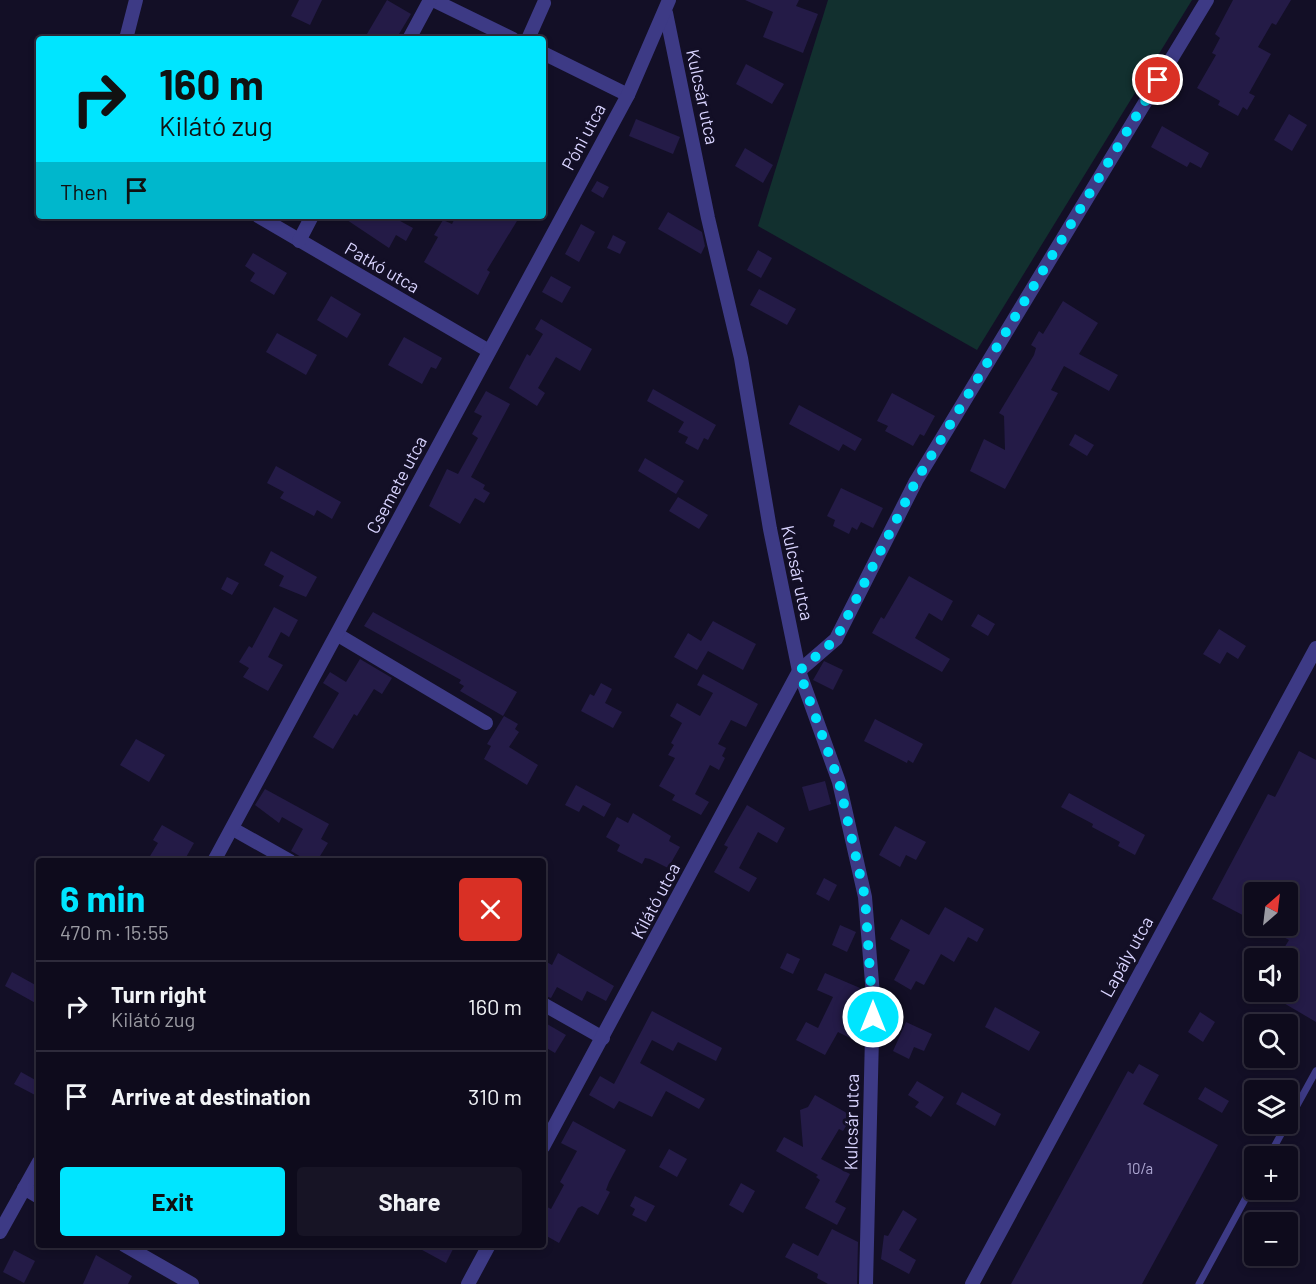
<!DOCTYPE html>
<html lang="en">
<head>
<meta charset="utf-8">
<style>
  body { margin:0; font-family:Barlow,sans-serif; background:#171425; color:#f1f3f6; height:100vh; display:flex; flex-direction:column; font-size:22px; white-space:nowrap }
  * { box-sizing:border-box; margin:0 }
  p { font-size:20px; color:#9b9ba3 }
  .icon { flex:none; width:33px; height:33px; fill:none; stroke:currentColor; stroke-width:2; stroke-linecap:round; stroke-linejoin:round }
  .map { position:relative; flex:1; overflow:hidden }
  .sheet { position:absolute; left:36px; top:858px; width:510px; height:390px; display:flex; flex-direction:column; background:#0e0b1c; border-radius:6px; box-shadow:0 3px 9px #0003,0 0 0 2px #2e2b3b }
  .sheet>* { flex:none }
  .banner { position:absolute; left:36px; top:36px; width:510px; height:183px; border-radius:6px; box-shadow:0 3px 9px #0003,0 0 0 2px #2e2b3b; background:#00e5ff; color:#111; overflow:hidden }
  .needle { width:39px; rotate:28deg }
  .tools { position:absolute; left:1244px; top:882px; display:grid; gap:12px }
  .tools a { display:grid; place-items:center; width:54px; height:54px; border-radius:6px; background:#0e0b1c; box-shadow:0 3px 9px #0003,0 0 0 2px #2e2b3b; font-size:30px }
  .pin { position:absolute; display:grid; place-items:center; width:51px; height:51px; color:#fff; margin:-26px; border:3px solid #fff; border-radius:50%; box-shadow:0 2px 6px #0007 }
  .me { position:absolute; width:66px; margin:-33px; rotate:0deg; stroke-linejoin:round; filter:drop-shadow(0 0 4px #0008) }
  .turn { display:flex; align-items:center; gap:21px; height:126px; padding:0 24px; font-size:27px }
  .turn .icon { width:78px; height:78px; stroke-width:2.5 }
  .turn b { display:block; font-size:42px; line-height:51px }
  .then { display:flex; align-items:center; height:57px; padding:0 24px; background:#0003; gap:12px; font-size:22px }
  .round { display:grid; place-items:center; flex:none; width:63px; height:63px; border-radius:6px; background:#171425 }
  .overview { display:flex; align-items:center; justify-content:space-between; height:102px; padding:0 24px }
  h1 { font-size:36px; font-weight:700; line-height:45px; color:#00e5ff }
  .cta { display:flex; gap:12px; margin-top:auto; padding:12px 24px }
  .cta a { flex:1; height:69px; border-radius:6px; background:#00e5ff; color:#111; font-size:24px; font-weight:700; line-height:69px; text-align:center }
  .cta a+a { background:#171425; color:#f1f3f6 }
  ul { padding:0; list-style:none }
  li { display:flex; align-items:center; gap:18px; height:90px; padding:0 24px; border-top:2px solid #2e2b3b }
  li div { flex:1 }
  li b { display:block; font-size:22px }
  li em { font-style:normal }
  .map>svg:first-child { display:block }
  .green { fill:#12302f }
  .building { fill:#241b47 }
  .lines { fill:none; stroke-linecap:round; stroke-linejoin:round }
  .service { stroke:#3d3a85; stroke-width:7 }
  .minor { stroke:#3d3a85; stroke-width:14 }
  .route { stroke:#00e5ff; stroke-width:10; stroke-dasharray:0 18 }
  .labels { text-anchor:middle; stroke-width:6; stroke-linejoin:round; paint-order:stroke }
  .number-label { font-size:15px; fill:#aca6d1 }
  .street-label { font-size:18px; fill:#d9d4ff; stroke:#130f26 }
</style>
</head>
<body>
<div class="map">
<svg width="1316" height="1284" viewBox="0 0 1316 1284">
  <rect width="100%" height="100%" fill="#130f26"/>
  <polygon class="green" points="828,0 1192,0 977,350 758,226"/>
  <g class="building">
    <polygon points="299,0 322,0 310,25 291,16"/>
    <polygon points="387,0 411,14 396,39 364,39"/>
    <polygon points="745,0 799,0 796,6 818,14 803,53 763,37 773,12"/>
    <polygon points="1233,0 1291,0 1276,25 1272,23 1258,47 1271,54 1249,93 1255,96 1247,110 1243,107 1238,116 1218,105 1220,101 1197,88 1216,55 1212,53 1220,38 1215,34"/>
    <polygon points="746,64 784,84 772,104 736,84"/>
    <polygon points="1289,114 1307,125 1292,151 1274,140"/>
    <polygon points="636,119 680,137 673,154 629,136"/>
    <polygon points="1162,126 1209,153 1201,168 1190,162 1187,167 1151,147"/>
    <polygon points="745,148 773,165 763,183 735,166"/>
    <polygon points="597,181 609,187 603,198 591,191"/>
    <polygon points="668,212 702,232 705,246 701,254 658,229"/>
    <polygon points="341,216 391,216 413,228 406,241 396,235 389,248"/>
    <polygon points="456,216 520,216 487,270 490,272 478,295 424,262 438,237 434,235 443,220 452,224"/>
    <polygon points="581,224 595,232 579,262 565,254"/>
    <polygon points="613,235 626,242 620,254 607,248"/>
    <polygon points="758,250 772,258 761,278 747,270"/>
    <polygon points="253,253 287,273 274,295 250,281 255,273 245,266"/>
    <polygon points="551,276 571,287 562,303 542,292"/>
    <polygon points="759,289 796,309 787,325 750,305"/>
    <polygon points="331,296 361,314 347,338 317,320"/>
    <polygon points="1063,301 1098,323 1079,354 1118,375 1109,391 1064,366 1051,390 1058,393 1005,489 970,471 984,439 1005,450 1004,416 999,413 1034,355 1036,348 1031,345 1039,331 1043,334"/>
    <polygon points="541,319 592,349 580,371 556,357 538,388 545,393 537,406 509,388 527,354 530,356 543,334 535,329"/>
    <polygon points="277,333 317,355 306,375 266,352"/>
    <polygon points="404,337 442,358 436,369 431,367 422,384 388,365"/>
    <polygon points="653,389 716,425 708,440 704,438 698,450 685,443 688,437 678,432 684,422 647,401"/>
    <polygon points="486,391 510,404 471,477 485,485 483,489 490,493 484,503 475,498 460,524 429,506 447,469 458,474 478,438 472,434 482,416 474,412"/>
    <polygon points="892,393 935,416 924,436 920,434 913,446 885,431 888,426 877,421"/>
    <polygon points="799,405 862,439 855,451 843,444 839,451 789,424"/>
    <polygon points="1075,434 1094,445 1087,456 1069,445"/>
    <polygon points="645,458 684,481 676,494 638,471"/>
    <polygon points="276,466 341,502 332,519 317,510 314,516 280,498 284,492 267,483"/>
    <polygon points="841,488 883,508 873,528 861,522 857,530 852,527 849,534 833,526 835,520 827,516"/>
    <polygon points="678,497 708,515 699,529 669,511"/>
    <polygon points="271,551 317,577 306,597 279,586 284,576 264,565"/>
    <polygon points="909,576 953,601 942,621 929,613 915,638 950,659 942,672 872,633 881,617 884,619"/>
    <polygon points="227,577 239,583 232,595 221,589"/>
    <polygon points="274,607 298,620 289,637 281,632 268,657 283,665 268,691 243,677 249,668 239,662 249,646 252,648"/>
    <polygon points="373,612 517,692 503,716 460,691 464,686 459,683 461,680 364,626"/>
    <polygon points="978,614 995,624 988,636 971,626"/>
    <polygon points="713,621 756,644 743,670 708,651 697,670 674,657 688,633 701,641"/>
    <polygon points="1219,629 1246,646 1238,659 1227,652 1220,664 1203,654"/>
    <polygon points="360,659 392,678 382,694 374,689 357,716 354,714 333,749 313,737 339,693 323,683 330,672 346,682"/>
    <polygon points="824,661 843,670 833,690 813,680"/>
    <polygon points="703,674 758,704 746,727 731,720 718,744 726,748 722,756 725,758 719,770 710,765 695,794 709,802 701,815 672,800 675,795 659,786 675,758 668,755 674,745 671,743 682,723 670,716 677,703 700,716 713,693 697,685"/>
    <polygon points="601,683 612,689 605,703 622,712 613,728 581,711 590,694 594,696"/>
    <polygon points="504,716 518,724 515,729 519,732 509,747 538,765 527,785 484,759 491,746 487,744"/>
    <polygon points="875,719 923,744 913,763 908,760 907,763 864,741"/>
    <polygon points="136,739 165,755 149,782 120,765"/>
    <polygon points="1299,751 1316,760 1316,1022 1265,992 1287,992 1287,958 1278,958 1289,940 1263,926 1287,926 1287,892 1254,892 1254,921 1212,899 1268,794 1275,797"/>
    <polygon points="825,781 831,804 809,811 802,787"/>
    <polygon points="576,785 611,804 604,817 583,805 579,812 565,805"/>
    <polygon points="265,789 329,824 321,839 328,843 317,861 308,861 291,851 303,829 282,817 279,823 255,805"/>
    <polygon points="1069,793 1145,835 1135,855 1118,846 1120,842 1092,827 1093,824 1061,807"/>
    <polygon points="747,805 785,828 777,843 758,832 739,868 757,878 749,892 714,872 728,847 724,845"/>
    <polygon points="633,813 671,836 669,841 680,847 668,868 650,859 645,858 642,864 617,851 620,845 606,837 617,817 628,823"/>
    <polygon points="162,825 194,843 184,861 147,861 158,843 153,840"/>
    <polygon points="895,826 926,842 916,860 906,855 900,867 879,855"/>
    <polygon points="824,878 837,885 829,901 816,894"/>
    <polygon points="945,907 984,929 977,942 968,937 954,962 941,954 924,985 916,981 911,990 894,980 910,950 890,939 901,919 929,935"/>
    <polygon points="840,925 856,932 847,952 832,945"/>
    <polygon points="558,953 614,986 606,1001 587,991 582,1001 557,987 551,998 543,995 543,960 552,965"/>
    <polygon points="787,953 800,959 793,974 780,968"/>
    <polygon points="12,972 39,987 39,1005 5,986"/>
    <polygon points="825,973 860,988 848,1014 861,1020 852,1039 838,1032 825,1055 796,1040 806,1022 818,1028 833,997 817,990"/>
    <polygon points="995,1007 1040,1032 1029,1051 985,1027"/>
    <polygon points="652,1011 722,1048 716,1061 678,1042 673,1051 652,1040 640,1063 705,1099 699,1109 666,1091 652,1117 619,1101 614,1109 589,1095 600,1076 614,1084"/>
    <polygon points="1200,1012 1215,1022 1203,1042 1188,1032"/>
    <polygon points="906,1022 932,1034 924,1051 914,1047 909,1059 893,1051"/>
    <polygon points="547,1024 566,1035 555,1053 543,1046 543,1031"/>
    <polygon points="1139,1064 1159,1075 1143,1104 1218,1145 1142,1284 1011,1284 1128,1071 1133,1074"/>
    <polygon points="21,1072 39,1082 35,1095 14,1084"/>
    <polygon points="917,1081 944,1097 931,1117 915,1107 919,1102 908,1095"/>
    <polygon points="1205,1087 1229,1101 1222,1113 1198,1099"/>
    <polygon points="962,1092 1001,1114 995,1126 956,1104"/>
    <polygon points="815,1095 852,1116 843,1131 839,1129 821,1159 850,1174 835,1202 846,1208 837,1225 805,1208 820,1180 816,1177 818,1175 776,1151 784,1137 803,1147 800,1110 808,1107"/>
    <polygon points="573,1121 626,1150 609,1182 606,1190 610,1192 598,1215 582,1206 578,1208 559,1243 543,1234 543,1205 551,1209 564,1185 560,1182 577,1151 561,1143"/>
    <polygon points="669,1149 687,1159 677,1177 659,1167"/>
    <polygon points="741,1183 755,1191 743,1213 729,1205"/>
    <polygon points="635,1196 655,1206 646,1222 632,1215 635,1209 630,1206"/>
    <polygon points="903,1210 917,1219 899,1250 916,1260 909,1274 881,1259 884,1235 888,1236"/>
    <polygon points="832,1229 858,1242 857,1284 828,1284 817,1278 818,1274 785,1257 793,1243 818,1256"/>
    <polygon points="413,1245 445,1245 453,1249 446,1263"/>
    <polygon points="14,1250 35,1261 24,1283 3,1272"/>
    <polygon points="96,1255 132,1276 128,1284 83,1284"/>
  </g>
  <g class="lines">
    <g class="service">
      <polyline points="1269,1156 1316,1071"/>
      <polyline points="1199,1284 1254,1183"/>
    </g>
    <g class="minor">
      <polyline points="433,0 513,39"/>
      <polyline points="666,13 708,218 741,358 770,529 799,671 839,782 865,897 873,995 866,1284"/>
      <polyline points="126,39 136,0"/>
      <polyline points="409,39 430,0"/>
      <polyline points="528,39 544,3"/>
      <polyline points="543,53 628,95"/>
      <polyline points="258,216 489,351"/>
      <polyline points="299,241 312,216"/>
      <polyline points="338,635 486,723"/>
      <polyline points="233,829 290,861"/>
      <polyline points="214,861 628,95 669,0"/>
      <polyline points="543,1004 603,1038"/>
      <polyline points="543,1147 799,671 836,639 916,481 1207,0"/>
      <polyline points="24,1188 39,1197"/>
      <polyline points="0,1232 39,1162"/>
      <polyline points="124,1245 192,1284"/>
      <polyline points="468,1284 489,1245"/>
      <polyline points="972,1284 1316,648"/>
    </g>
  </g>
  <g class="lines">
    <polyline class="route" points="873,1017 865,897 839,782 799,671 836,639 916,481 1158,80"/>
  </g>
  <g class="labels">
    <g class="number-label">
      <text x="1140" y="1174">10/a</text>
    </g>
    <g class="street-label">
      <text transform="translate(702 97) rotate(78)" y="6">Kulcsár utca</text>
      <text transform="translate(584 137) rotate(-62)" y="6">Póni utca</text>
      <text transform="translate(382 268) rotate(30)" y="6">Patkó utca</text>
      <text transform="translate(397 485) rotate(-62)" y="6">Csemete utca</text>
      <text transform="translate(797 573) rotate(78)" y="6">Kulcsár utca</text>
      <text transform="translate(656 901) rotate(-62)" y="6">Kilátó utca</text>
      <text transform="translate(1127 957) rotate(-61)" y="6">Lapály utca</text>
      <text transform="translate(852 1122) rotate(-89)" y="6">Kulcsár utca</text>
    </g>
  </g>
</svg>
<div class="tools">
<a><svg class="needle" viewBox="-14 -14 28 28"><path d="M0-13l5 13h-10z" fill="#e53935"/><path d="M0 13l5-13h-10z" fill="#9b9ba3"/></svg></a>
<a><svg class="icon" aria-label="sound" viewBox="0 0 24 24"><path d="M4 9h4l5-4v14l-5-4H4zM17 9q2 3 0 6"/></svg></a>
<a><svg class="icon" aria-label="search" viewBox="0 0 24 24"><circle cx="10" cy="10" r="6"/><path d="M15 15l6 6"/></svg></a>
<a><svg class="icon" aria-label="layers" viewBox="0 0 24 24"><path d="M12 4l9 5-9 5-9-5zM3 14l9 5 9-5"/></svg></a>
<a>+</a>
<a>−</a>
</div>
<div class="pin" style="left:1158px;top:80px;background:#d93025"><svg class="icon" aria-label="arrive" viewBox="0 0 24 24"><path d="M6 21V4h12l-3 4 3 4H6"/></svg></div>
<svg class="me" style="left:873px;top:1017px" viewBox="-20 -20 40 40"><circle r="17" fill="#00e5ff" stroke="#fff" stroke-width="3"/><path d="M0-11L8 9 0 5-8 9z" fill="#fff"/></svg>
<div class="banner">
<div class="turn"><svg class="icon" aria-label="right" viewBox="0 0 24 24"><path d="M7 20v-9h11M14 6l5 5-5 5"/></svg><div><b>160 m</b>Kilátó zug</div></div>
<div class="then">Then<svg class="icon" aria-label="arrive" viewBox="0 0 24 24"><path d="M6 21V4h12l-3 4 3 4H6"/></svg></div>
</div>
<section class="sheet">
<div class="overview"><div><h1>6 min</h1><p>470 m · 15:55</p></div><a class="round" style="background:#d93025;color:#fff"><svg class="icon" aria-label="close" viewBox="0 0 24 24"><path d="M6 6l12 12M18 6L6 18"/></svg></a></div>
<ul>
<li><svg class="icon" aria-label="right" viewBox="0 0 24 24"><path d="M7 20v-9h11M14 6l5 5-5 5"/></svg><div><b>Turn right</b><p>Kilátó zug</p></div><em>160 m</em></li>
<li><svg class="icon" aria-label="arrive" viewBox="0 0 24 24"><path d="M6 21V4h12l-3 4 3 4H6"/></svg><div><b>Arrive at destination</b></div><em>310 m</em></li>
</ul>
<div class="cta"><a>Exit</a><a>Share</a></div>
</section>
</div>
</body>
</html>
